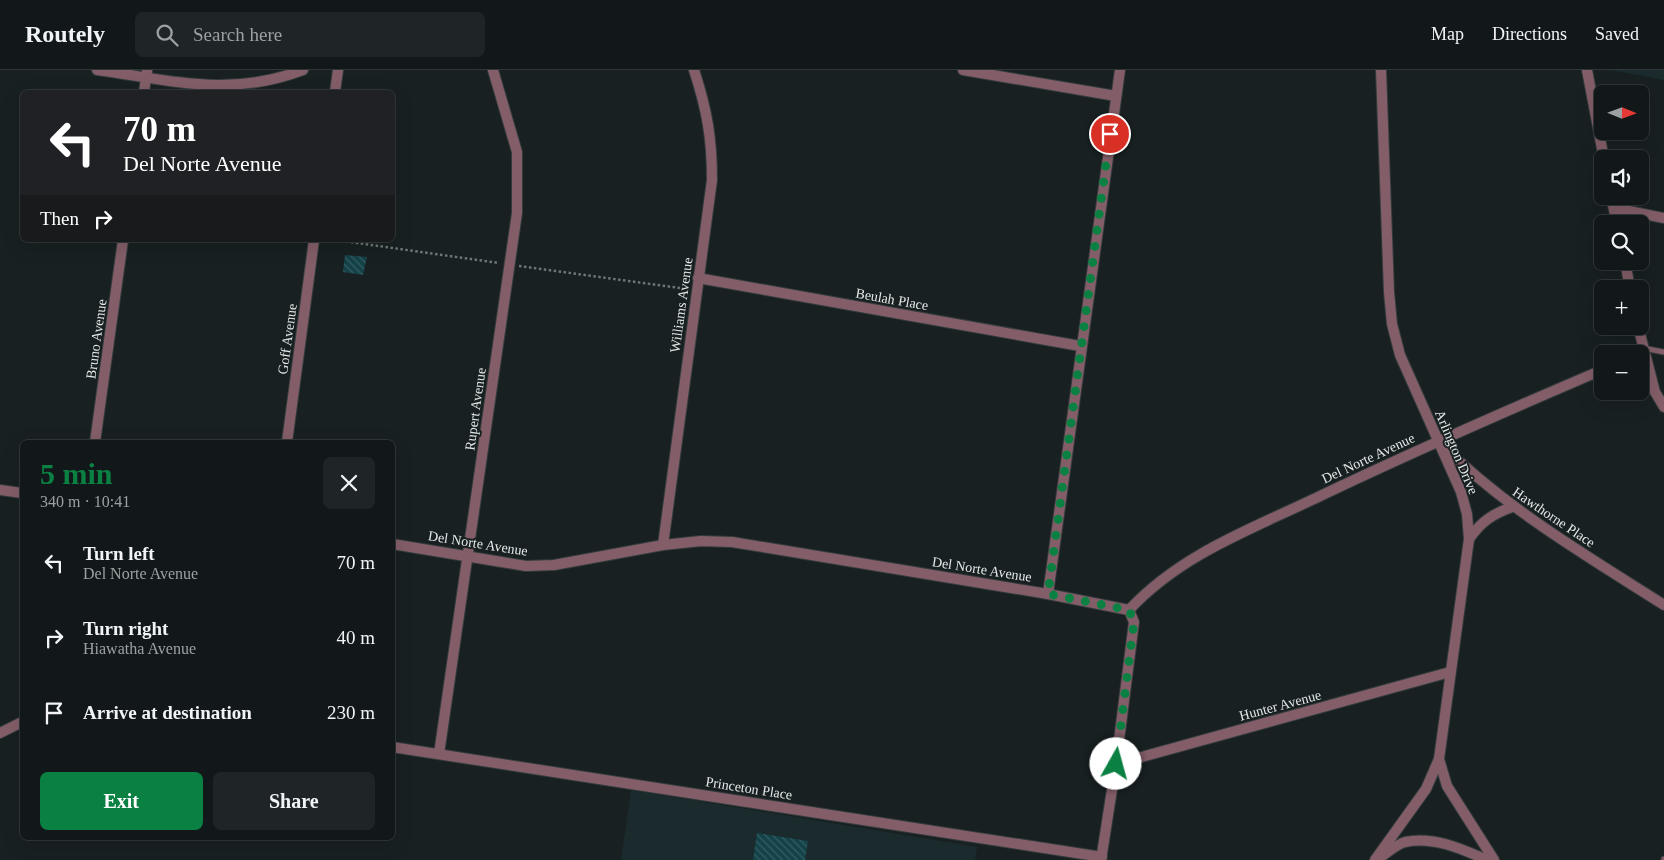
<!DOCTYPE html>
<html lang="en">
<head>
<meta charset="utf-8">
<style>
  body { margin:0; font-family:"Times New Roman",serif; background:#1f2526; color:#f1f3f6; height:100vh; display:flex; flex-direction:column; font-size:19px; white-space:nowrap }
  * { box-sizing:border-box; margin:0 }
  p { font-size:16px; color:#9ca0a2 }
  .icon { flex:none; width:28px; height:28px; fill:none; stroke:currentColor; stroke-width:2; stroke-linecap:round; stroke-linejoin:round }
  .map { position:relative; flex:1; overflow:hidden }
  .drawer { position:absolute; left:20px; top:370px; width:375px; height:400px; display:flex; flex-direction:column; background:#121819; border-radius:8px; box-shadow:0 5px 20px #0002,0 0 0 1px #313738 }
  .drawer>* { flex:none }
  .guide { position:absolute; left:20px; top:20px; width:375px; height:152px; border-radius:8px; box-shadow:0 5px 20px #0002,0 0 0 1px #313738; background:#202124; color:#fff; overflow:hidden }
  .needle { width:32px; rotate:91deg }
  .tools { position:absolute; left:1594px; top:15px; display:grid; gap:10px }
  .tools a { display:grid; place-items:center; width:55px; height:55px; border-radius:8px; background:#121819; box-shadow:0 5px 20px #0002,0 0 0 1px #313738; font-size:25px }
  .pin { position:absolute; display:grid; place-items:center; width:42px; height:42px; color:#fff; margin:-21px; border:2px solid #fff; border-radius:50%; box-shadow:0 1px 5px #0007 }
  .me { position:absolute; width:55px; margin:-28px; rotate:7deg; stroke-linejoin:round; filter:drop-shadow(0 0 4px #0008) }
  .turn { display:flex; align-items:center; gap:18px; height:105px; padding:0 20px; font-size:22px }
  .turn .icon { width:65px; height:65px; stroke-width:2.5 }
  .turn b { display:block; font-size:35px; line-height:42px }
  .then { display:flex; align-items:center; height:48px; padding:0 20px; background:#0003; gap:10px; font-size:19px }
  .round { display:grid; place-items:center; flex:none; width:52px; height:52px; border-radius:8px; background:#1f2526 }
  .head { display:flex; align-items:center; justify-content:space-between; height:85px; padding:0 20px }
  h1 { font-size:30px; font-weight:700; line-height:38px; color:#0b8043 }
  .button { display:flex; gap:10px; margin-top:auto; padding:10px 20px }
  .button a { flex:1; height:58px; border-radius:8px; background:#0b8043; color:#fff; font-size:20px; font-weight:700; line-height:58px; text-align:center }
  .button a+a { background:#1f2526; color:#f1f3f6 }
  ul { padding:0; list-style:none }
  li { display:flex; align-items:center; gap:15px; height:75px; padding:0 20px }
  li div { flex:1 }
  li b { display:block; font-size:19px }
  li em { font-style:normal }
  header { display:flex; align-items:center; gap:30px; box-sizing:border-box; height:70px; padding:0 25px; background:#121819; border-bottom:1px solid #313738 }
  header strong { font-size:24px }
  nav { display:flex; gap:28px; margin-inline-start:auto; font-size:18px }
  .search { width:350px; height:45px; background:#1f2526; display:flex; align-items:center; gap:12px; box-sizing:border-box; padding:0 18px; border-radius:8px; color:#9ca0a2; font-size:19px }
  .map>svg:first-child { display:block }
  .built { fill:#1b2b2d }
  .building { fill:url(#building-back-hatch) }
  .lines { fill:none; stroke-linecap:round; stroke-linejoin:round }
  .service-casing { stroke:#343c3d; stroke-width:7 }
  .minor-casing { stroke:#343c3d; stroke-width:12 }
  .path { stroke:#6f7676; stroke-width:2.5; stroke-dasharray:2.5 2.5; stroke-linecap:butt }
  .service { stroke:#835e68; stroke-width:5 }
  .minor { stroke:#835e68; stroke-width:10 }
  .route { stroke:#0b8043; stroke-width:9; stroke-dasharray:0 16.2 }
  .labels { text-anchor:middle; stroke-width:4; stroke-linejoin:round; paint-order:stroke }
  .street-label { font-size:14px; fill:#e3e9e9; stroke:#182021 }
</style>
</head>
<body>
<header>
<strong>Routely</strong>
<div class="search"><svg class="icon" aria-label="search" viewBox="0 0 24 24"><circle cx="10" cy="10" r="6"/><path d="M15 15l6 6"/></svg>Search here</div>
<nav><a>Map</a><a>Directions</a><a>Saved</a></nav>
</header>
<div class="map">
<svg width="1664" height="790" viewBox="0 0 1664 790">
  <defs>
    <pattern id="building-back-hatch" width="6" height="6" patternUnits="userSpaceOnUse" patternTransform="scale(1.25)"><rect width="6" height="6" fill="#144249"/><path d="M-1 5l2 2M0 0l6 6M5-1l2 2" fill="none" stroke="#365d63"/></pattern>
  </defs>
  <rect width="100%" height="100%" fill="#182021"/>
  <g class="built">
    <polygon points="1610,0 1664,0 1664,10"/>
    <polygon points="631,720 977,777 975,790 621,790"/>
  </g>
  <g class="building">
    <polygon points="345,185 367,187 363,205 343,202"/>
    <polygon points="757,763 808,771 805,790 753,790"/>
  </g>
  <g class="lines">
    <defs>
      <g id="service">
        <polyline points="1643,278 1664,282"/>
        <polyline points="1664,790 1664,789"/>
      </g>
      <g id="minor">
        <path d="M 97,0 C 171,10 229,28 303,0"/>
        <polyline points="963,0 1116,26"/>
        <polyline points="1587,0 1604,89"/>
        <polyline points="144,22 147,1"/>
        <polyline points="335,22 338,0"/>
        <polyline points="1611,126 1617,154"/>
        <polyline points="1614,138 1664,148"/>
        <polyline points="1625,191 1630,219"/>
        <polyline points="698,208 1080,276"/>
        <polyline points="1638,256 1655,322 1664,337"/>
        <polyline points="95,372 123,170"/>
        <polyline points="287,372 314,170"/>
        <path d="M 1442,375 C 1508,440 1587,486 1664,535"/>
        <polyline points="0,420 22,423"/>
        <path d="M 1469,469 C 1481,452 1492,444 1512,437"/>
        <path d="M 392,474 L 526,496 L 554,495 L 663,475 L 701,471 L 732,472 L 1048,524 L 1129,540 C 1180,485 1249,460 1316,428 C 1410,383 1506,341 1602,300"/>
        <path d="M 663,475 L 712,110 C 712,68 707,40 694,0"/>
        <polyline points="1048,524 1120,0"/>
        <polyline points="0,663 22,652"/>
        <polyline points="392,677 1102,787"/>
        <polyline points="439,684 517,143 517,82 493,0"/>
        <polyline points="1439,689 1447,716 1494,790"/>
        <polyline points="1116,694 1450,602"/>
        <path d="M 1379,788 C 1387,783 1397,774 1405,772 C 1434,766 1462,779 1487,790"/>
        <polyline points="1101,790 1116,694 1134,552 1129,540"/>
        <polyline points="1375,790 1426,719 1439,689 1469,469 1467,444 1461,422 1400,285 1392,254 1389,222 1381,0"/>
      </g>
    </defs>
    <use href="#service" class="service-casing"/>
    <use href="#minor" class="minor-casing"/>
    <g class="path">
      <polyline points="336,170 499,193"/>
      <polyline points="519,196 687,219"/>
    </g>
    <use href="#service" class="service"/>
    <use href="#minor" class="minor"/>
  </g>
  <g class="lines">
    <polyline class="route" points="1110,64 1048,524 1129,540 1134,552 1116,694"/>
  </g>
  <g class="labels">
    <g class="street-label">
      <text transform="translate(892 229) rotate(10)" y="5">Beulah Place</text>
      <text transform="translate(681 235) rotate(-82)" y="5">Williams Avenue</text>
      <text transform="translate(96 269) rotate(-82)" y="5">Bruno Avenue</text>
      <text transform="translate(287 269) rotate(-82)" y="5">Goff Avenue</text>
      <text transform="translate(475 339) rotate(-82)" y="5">Rupert Avenue</text>
      <text transform="translate(1457 382) rotate(67)" y="5">Arlington Drive</text>
      <text transform="translate(1368 388) rotate(-25)" y="5">Del Norte Avenue</text>
      <text transform="translate(1554 447) rotate(34)" y="5">Hawthorne Place</text>
      <text transform="translate(478 473) rotate(9)" y="5">Del Norte Avenue</text>
      <text transform="translate(982 499) rotate(9)" y="5">Del Norte Avenue</text>
      <text transform="translate(1280 635) rotate(-15)" y="5">Hunter Avenue</text>
      <text transform="translate(749 718) rotate(9)" y="5">Princeton Place</text>
    </g>
  </g>
</svg>
<div class="tools">
<a><svg class="needle" viewBox="-14 -14 28 28"><path d="M0-13l5 13h-10z" fill="#e53935"/><path d="M0 13l5-13h-10z" fill="#9ca0a2"/></svg></a>
<a><svg class="icon" aria-label="sound" viewBox="0 0 24 24"><path d="M4 9h4l5-4v14l-5-4H4zM17 9q2 3 0 6"/></svg></a>
<a><svg class="icon" aria-label="search" viewBox="0 0 24 24"><circle cx="10" cy="10" r="6"/><path d="M15 15l6 6"/></svg></a>
<a>+</a>
<a>−</a>
</div>
<div class="pin" style="left:1110px;top:64px;background:#d93025"><svg class="icon" aria-label="arrive" viewBox="0 0 24 24"><path d="M6 21V4h12l-3 4 3 4H6"/></svg></div>
<svg class="me" style="left:1116px;top:694px" viewBox="-20 -20 40 40"><circle r="19" fill="#fff"/><path d="M0-13L10 11 0 6-10 11z" fill="#0b8043"/></svg>
<div class="guide">
<div class="turn"><svg class="icon" aria-label="left" viewBox="0 0 24 24"><path d="M17 20v-9H6M10 6l-5 5 5 5"/></svg><div><b>70 m</b>Del Norte Avenue</div></div>
<div class="then">Then<svg class="icon" aria-label="right" viewBox="0 0 24 24"><path d="M7 20v-9h11M14 6l5 5-5 5"/></svg></div>
</div>
<section class="drawer">
<div class="head"><div><h1>5 min</h1><p>340 m · 10:41</p></div><a class="round"><svg class="icon" aria-label="close" viewBox="0 0 24 24"><path d="M6 6l12 12M18 6L6 18"/></svg></a></div>
<ul>
<li><svg class="icon" aria-label="left" viewBox="0 0 24 24"><path d="M17 20v-9H6M10 6l-5 5 5 5"/></svg><div><b>Turn left</b><p>Del Norte Avenue</p></div><em>70 m</em></li>
<li><svg class="icon" aria-label="right" viewBox="0 0 24 24"><path d="M7 20v-9h11M14 6l5 5-5 5"/></svg><div><b>Turn right</b><p>Hiawatha Avenue</p></div><em>40 m</em></li>
<li><svg class="icon" aria-label="arrive" viewBox="0 0 24 24"><path d="M6 21V4h12l-3 4 3 4H6"/></svg><div><b>Arrive at destination</b></div><em>230 m</em></li>
</ul>
<div class="button"><a>Exit</a><a>Share</a></div>
</section>
</div>
</body>
</html>
